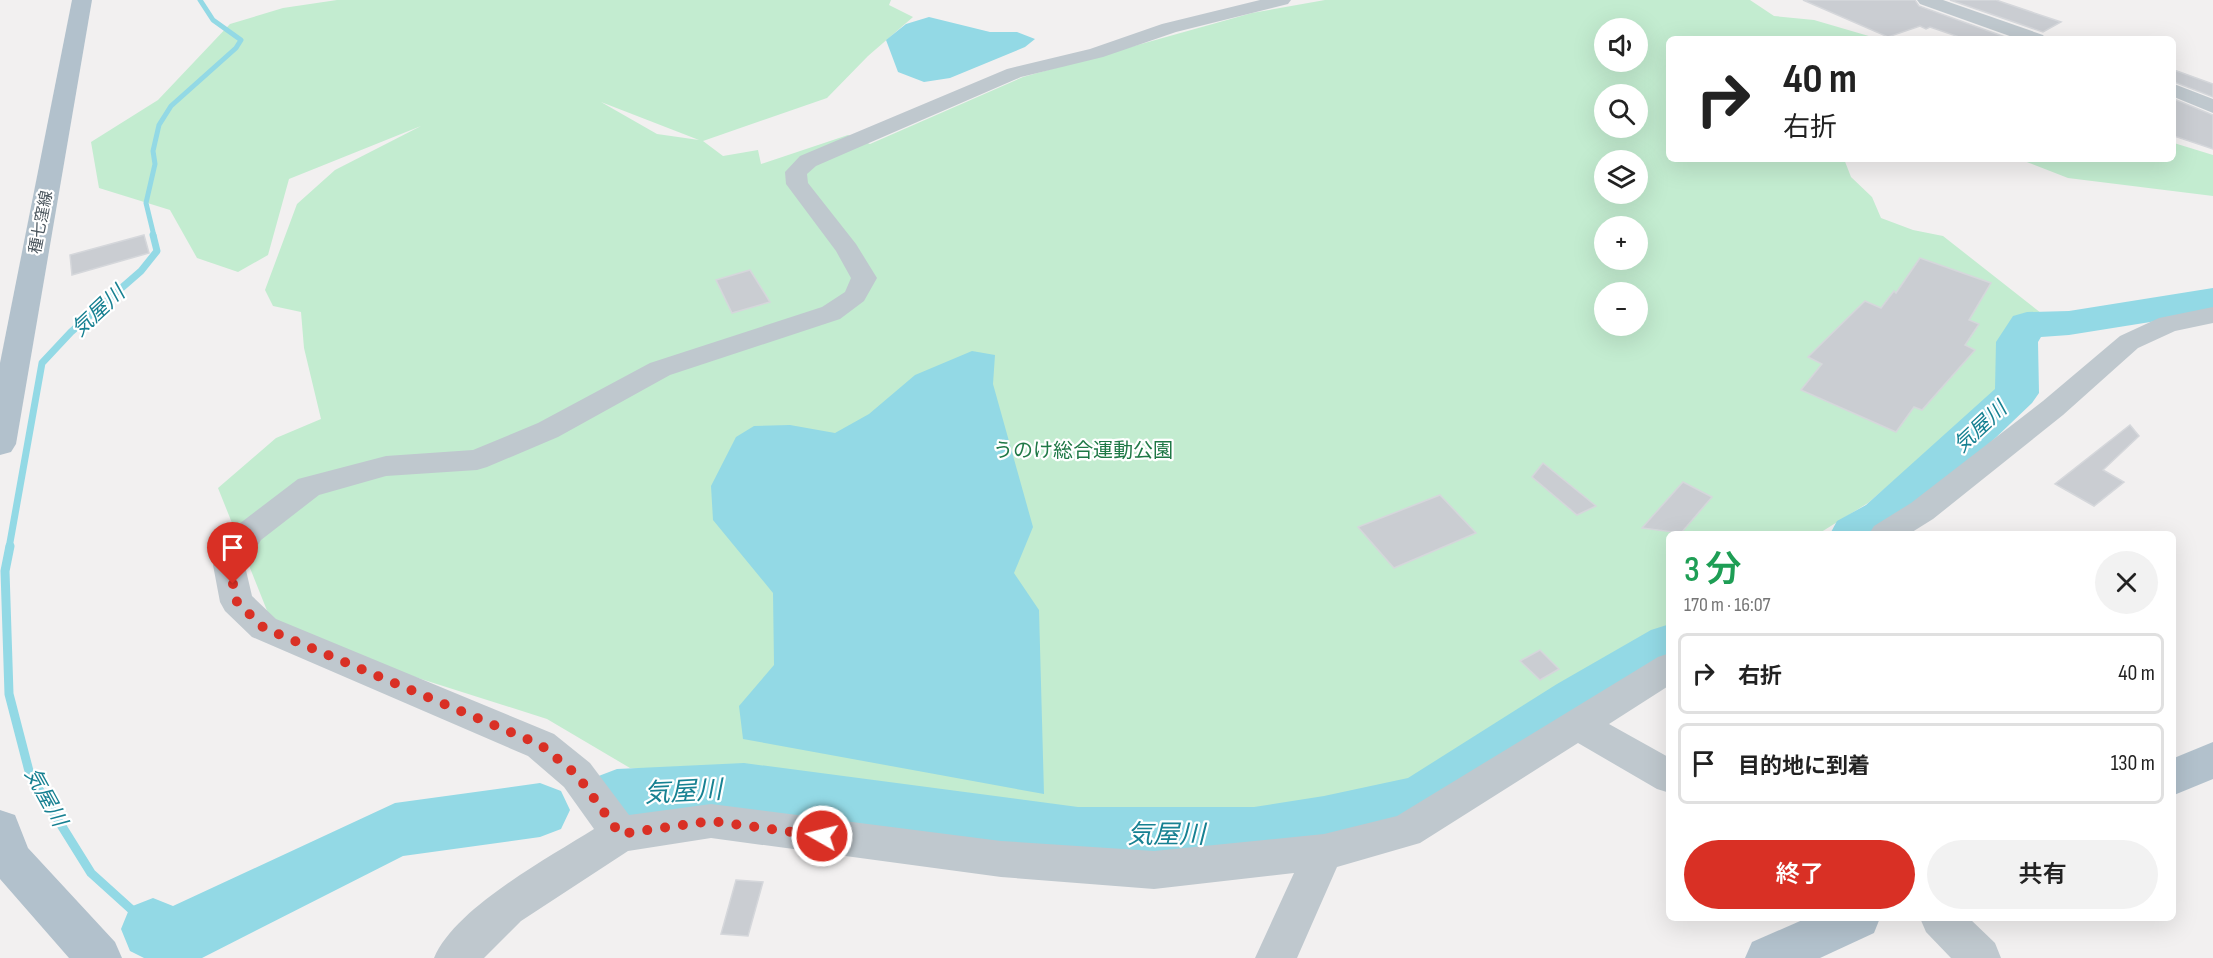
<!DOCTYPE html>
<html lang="ja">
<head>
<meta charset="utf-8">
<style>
  body { margin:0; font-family:"Sofia Sans Condensed","Noto Sans JP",sans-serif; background:#f2f2f2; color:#222; height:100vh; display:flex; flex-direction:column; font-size:22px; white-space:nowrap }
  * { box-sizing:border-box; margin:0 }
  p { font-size:20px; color:#767676 }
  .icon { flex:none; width:33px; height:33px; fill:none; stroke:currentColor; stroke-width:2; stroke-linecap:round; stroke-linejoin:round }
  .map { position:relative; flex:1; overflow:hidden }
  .details { position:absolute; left:1666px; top:531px; width:510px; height:390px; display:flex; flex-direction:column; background:#fff; border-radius:9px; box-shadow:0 6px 24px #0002 }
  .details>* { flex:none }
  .top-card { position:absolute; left:1666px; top:36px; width:510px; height:126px; border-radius:9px; box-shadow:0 6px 24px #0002; background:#fff; color:#222; overflow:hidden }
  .buttons { position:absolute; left:1594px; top:18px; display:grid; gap:12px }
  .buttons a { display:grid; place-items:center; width:54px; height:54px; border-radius:50%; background:#fff; box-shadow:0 6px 24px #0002; font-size:30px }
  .pin { position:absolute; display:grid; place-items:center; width:51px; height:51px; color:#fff; margin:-62px -26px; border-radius:50% 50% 50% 0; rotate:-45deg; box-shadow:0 0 6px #0007 }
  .pin .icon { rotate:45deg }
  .me { position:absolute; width:66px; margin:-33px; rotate:278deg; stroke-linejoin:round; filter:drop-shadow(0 0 4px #0008) }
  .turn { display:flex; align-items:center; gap:21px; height:126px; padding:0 18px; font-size:27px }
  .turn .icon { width:78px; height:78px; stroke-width:2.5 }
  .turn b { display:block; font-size:42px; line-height:51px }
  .round { display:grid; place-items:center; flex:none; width:63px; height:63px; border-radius:32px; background:#f2f2f2 }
  .headline { display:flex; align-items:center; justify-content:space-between; height:102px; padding:0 18px }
  h1 { font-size:36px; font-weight:600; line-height:45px; color:#1e9e55 }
  .action { display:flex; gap:12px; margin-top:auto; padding:12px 18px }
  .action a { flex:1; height:69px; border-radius:36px; background:#d93025; color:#fff; font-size:24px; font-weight:600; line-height:69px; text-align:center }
  .action a+a { background:#f2f2f2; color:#222 }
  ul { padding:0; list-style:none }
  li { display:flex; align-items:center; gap:18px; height:81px; margin:0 12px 9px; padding:0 6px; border:3px solid #e0e0e0; border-radius:9px }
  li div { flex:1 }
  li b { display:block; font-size:22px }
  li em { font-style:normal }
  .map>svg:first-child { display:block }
  .green { fill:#c3ecd0; fill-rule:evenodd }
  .water { fill:#93d9e5 }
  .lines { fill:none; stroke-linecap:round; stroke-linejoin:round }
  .stream-far2 { stroke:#93d9e5; stroke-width:5 }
  .stream-far1 { stroke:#93d9e5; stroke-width:7 }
  .stream { stroke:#93d9e5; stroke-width:9 }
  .river { fill:#93d9e5; fill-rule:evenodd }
  .building { fill:#cacdd2; stroke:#d5d7db; stroke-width:1.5 }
  .minor { fill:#bfc8ce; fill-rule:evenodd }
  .major { fill:#b2c1cc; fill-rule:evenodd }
  .route { stroke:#d93025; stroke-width:10; stroke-dasharray:0 18 }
  .labels { text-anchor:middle; stroke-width:4.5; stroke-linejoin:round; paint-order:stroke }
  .far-street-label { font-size:16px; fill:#49545c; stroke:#fff }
  .park-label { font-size:20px; fill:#1f7846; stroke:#fff }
  .water-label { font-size:21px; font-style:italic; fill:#178192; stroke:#fff }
  .near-water-label { font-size:26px; font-style:italic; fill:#178192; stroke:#fff }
</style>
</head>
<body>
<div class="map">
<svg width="2213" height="958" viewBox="0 0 2213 958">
  <rect width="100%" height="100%" fill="#f2f0f0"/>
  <g class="green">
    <path d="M 337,0 L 891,0 L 889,5 L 913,17 L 868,56 L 827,98 L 703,141 L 723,156 L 758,150 L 761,164 L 848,135 L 870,144 L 1023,77 L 1252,13 L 1325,0 L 1750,0 L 1774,16 L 1814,20 L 1879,39 L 1670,39 L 1670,159 L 1844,159 L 1851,177 L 1872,197 L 1881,218 L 1913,230 L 1943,236 L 2041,313 L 1992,396 L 1868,503 L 1818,534 L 1670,534 L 1669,626 L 1481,742 L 1413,787 L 1247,819 L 1123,821 L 875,781 L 630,768 L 547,719 L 276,633 L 218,488 L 276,438 L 321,419 L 304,348 L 301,312 L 273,306 L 265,290 L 297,204 L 335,170 L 421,126 L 289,179 L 268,255 L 238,272 L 197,258 L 170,210 L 99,188 L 91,142 L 158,100 L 230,24 L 283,8 ZM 1605,28 L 1638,28 L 1638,62 L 1605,62 ZM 1605,94 L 1638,94 L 1638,128 L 1605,128 ZM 601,102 L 699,140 L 657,134 ZM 1605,160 L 1638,160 L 1638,194 L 1605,194 ZM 1605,226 L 1638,226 L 1638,260 L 1605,260 ZM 1605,292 L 1638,292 L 1638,326 L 1605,326 Z"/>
    <polygon points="2174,143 2213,155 2213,196 2068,178 2019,159 2174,159"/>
  </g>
  <g class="water">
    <polygon points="929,17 990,32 1017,32 1035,39 1025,47 950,78 924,82 898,72 886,40 906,24"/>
    <polygon points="972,351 995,355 993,384 1033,527 1014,573 1039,610 1044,794 743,739 739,706 774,665 773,593 713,520 711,486 736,437 754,426 790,425 835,433 869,414 915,375"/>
  </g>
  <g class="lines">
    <polyline class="stream-far2" points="154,236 146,203 155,164 153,151 159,125 171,106 236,48 241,40 213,20 200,0"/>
    <polyline class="stream-far1" points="9,548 42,363 71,332 141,271 157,251 153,235"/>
    <polyline class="stream" points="10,546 5,571 9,694 30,775 91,873 153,929"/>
    <g class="river">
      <polygon points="2213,288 2213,312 2069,335 2041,337 2038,342 2039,393 2032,403 1900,529 1892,534 1830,534 1837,521 1866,505 1995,389 1996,342 2013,316 2027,312 2069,311"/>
      <polygon points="1670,624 1670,672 1595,716 1442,820 1421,827 1324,850 1254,861 1078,863 744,815 617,821 596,813 588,795 596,777 617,769 744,763 1078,807 1254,807 1324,796 1408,778 1557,684 1651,630"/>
      <polygon points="540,783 561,791 570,810 561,829 540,837 403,856 202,958 144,958 130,951 121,929 130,907 153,898 173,906 395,803"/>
    </g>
  </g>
  <g class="building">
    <polygon points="1803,0 1915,0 1919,6 2008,38 1965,39 1930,27 1926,29 1920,26 1888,37"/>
    <polygon points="1950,0 1996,0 2061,22 2043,32"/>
    <polygon points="2174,70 2213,84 2213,97 2174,82"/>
    <polygon points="2174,99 2213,115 2213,149 2174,136"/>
    <polygon points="144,235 149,253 72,275 70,255"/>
    <polygon points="1920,258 1991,283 1969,320 1979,324 1965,345 1975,350 1922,410 1914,407 1896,432 1801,390 1822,364 1808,357 1865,301 1881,308 1894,291 1896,293"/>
    <polygon points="750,270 770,302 732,313 716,280"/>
    <polygon points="2130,425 2139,436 2103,470 2124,482 2094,506 2055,484"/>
    <polygon points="1543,463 1596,506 1577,515 1532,477"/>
    <polygon points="1683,482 1712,497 1681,533 1642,528"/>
    <polygon points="1440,495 1476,533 1394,568 1358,527"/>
    <polygon points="1540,650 1559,669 1540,680 1520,661"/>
    <polygon points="736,880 763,882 748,936 721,934"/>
  </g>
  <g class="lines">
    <g class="minor">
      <path d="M 1260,0 L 1291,0 L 1288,4 L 1176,32 L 1103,57 L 1021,77 L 816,166 L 807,174 L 808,183 L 856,244 L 877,278 L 864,301 L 840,319 L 670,375 L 558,437 L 487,467 L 477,470 L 386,476 L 319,495 L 261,540 L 245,566 L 252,596 L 276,619 L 554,734 L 590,763 L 629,815 L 711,804 L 1001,841 L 1154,851 L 1324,834 L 1397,816 L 1658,657 L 1670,653 L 1670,685 L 1609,724 L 1670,758 L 1670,793 L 1657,789 L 1578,743 L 1420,843 L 1337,867 L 1297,958 L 1255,958 L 1294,873 L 1154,889 L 1001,877 L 711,838 L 628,851 L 521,921 L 484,958 L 434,958 C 455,908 548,858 594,829 L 564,787 L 528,756 L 252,637 L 225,611 L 220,602 L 213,565 L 239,524 L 298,479 L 386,456 L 473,450 L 538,423 L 650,363 L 822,307 L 845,292 L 851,278 L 836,251 L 786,184 L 785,172 L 800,156 L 1007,69 L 1090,49 L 1162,24 Z"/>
      <polygon points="1917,0 1943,0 2043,35 2046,39 2018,39 1920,4"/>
      <polygon points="2174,84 2213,99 2213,113 2174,97"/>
      <polygon points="2213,307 2213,323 2175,331 2138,348 2063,415 1933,519 1909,534 1869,534 1874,526 1911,503 2043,401 2120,336 2159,318"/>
      <polygon points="1920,918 1969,918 1995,943 2001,958 1951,958 1926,932"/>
    </g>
    <g class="major">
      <polygon points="72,0 92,0 16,444 11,452 0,455 0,363"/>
      <polygon points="2213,742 2213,779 2174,795 2174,758"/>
      <polygon points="0,810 15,815 28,848 115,942 122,958 69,958 0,879"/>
      <polygon points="1807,918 1880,918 1874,933 1820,958 1745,958 1752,942"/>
    </g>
  </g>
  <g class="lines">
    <polyline class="route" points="233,584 237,602 264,628 541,745 577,775 620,834 711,821 822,836"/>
  </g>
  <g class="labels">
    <g class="far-street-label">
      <text transform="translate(40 222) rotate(-79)" y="6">種七窪線</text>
    </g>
    <g class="park-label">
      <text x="1083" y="457">うのけ総合運動公園</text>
    </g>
    <g class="water-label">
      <text transform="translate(98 311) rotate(-43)" y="7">気屋川</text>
      <text transform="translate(1980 427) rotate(-43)" y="7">気屋川</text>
      <text transform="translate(46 797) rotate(61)" y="7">気屋川</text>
    </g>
    <g class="near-water-label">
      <text transform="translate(683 791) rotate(-3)" y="9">気屋川</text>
      <text x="1166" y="843">気屋川</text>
    </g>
  </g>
</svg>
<div class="buttons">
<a><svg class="icon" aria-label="sound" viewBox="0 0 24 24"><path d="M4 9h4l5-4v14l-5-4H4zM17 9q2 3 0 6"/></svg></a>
<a><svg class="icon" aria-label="search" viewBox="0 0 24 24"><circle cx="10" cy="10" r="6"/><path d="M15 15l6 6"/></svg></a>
<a><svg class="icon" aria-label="layers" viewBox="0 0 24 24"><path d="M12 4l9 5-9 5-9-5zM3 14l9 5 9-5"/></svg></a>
<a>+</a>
<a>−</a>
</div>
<div class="pin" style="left:233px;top:584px;background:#d93025"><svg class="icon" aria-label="arrive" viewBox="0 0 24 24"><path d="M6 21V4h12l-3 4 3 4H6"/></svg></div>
<svg class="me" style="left:822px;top:836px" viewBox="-20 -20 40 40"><circle r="17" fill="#d93025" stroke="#fff" stroke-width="3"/><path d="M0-11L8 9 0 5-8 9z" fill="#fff"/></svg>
<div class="top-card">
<div class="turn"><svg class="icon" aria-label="right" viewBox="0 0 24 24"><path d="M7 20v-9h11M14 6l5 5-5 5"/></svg><div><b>40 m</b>右折</div></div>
</div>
<section class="details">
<div class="headline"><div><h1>3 分</h1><p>170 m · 16:07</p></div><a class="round"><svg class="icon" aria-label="close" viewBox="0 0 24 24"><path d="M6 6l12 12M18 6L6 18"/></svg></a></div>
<ul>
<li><svg class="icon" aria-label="right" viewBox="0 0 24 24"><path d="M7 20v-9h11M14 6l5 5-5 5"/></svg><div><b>右折</b></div><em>40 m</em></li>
<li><svg class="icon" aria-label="arrive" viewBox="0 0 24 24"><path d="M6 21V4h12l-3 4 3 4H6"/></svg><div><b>目的地に到着</b></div><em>130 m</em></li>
</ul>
<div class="action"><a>終了</a><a>共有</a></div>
</section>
</div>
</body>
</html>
